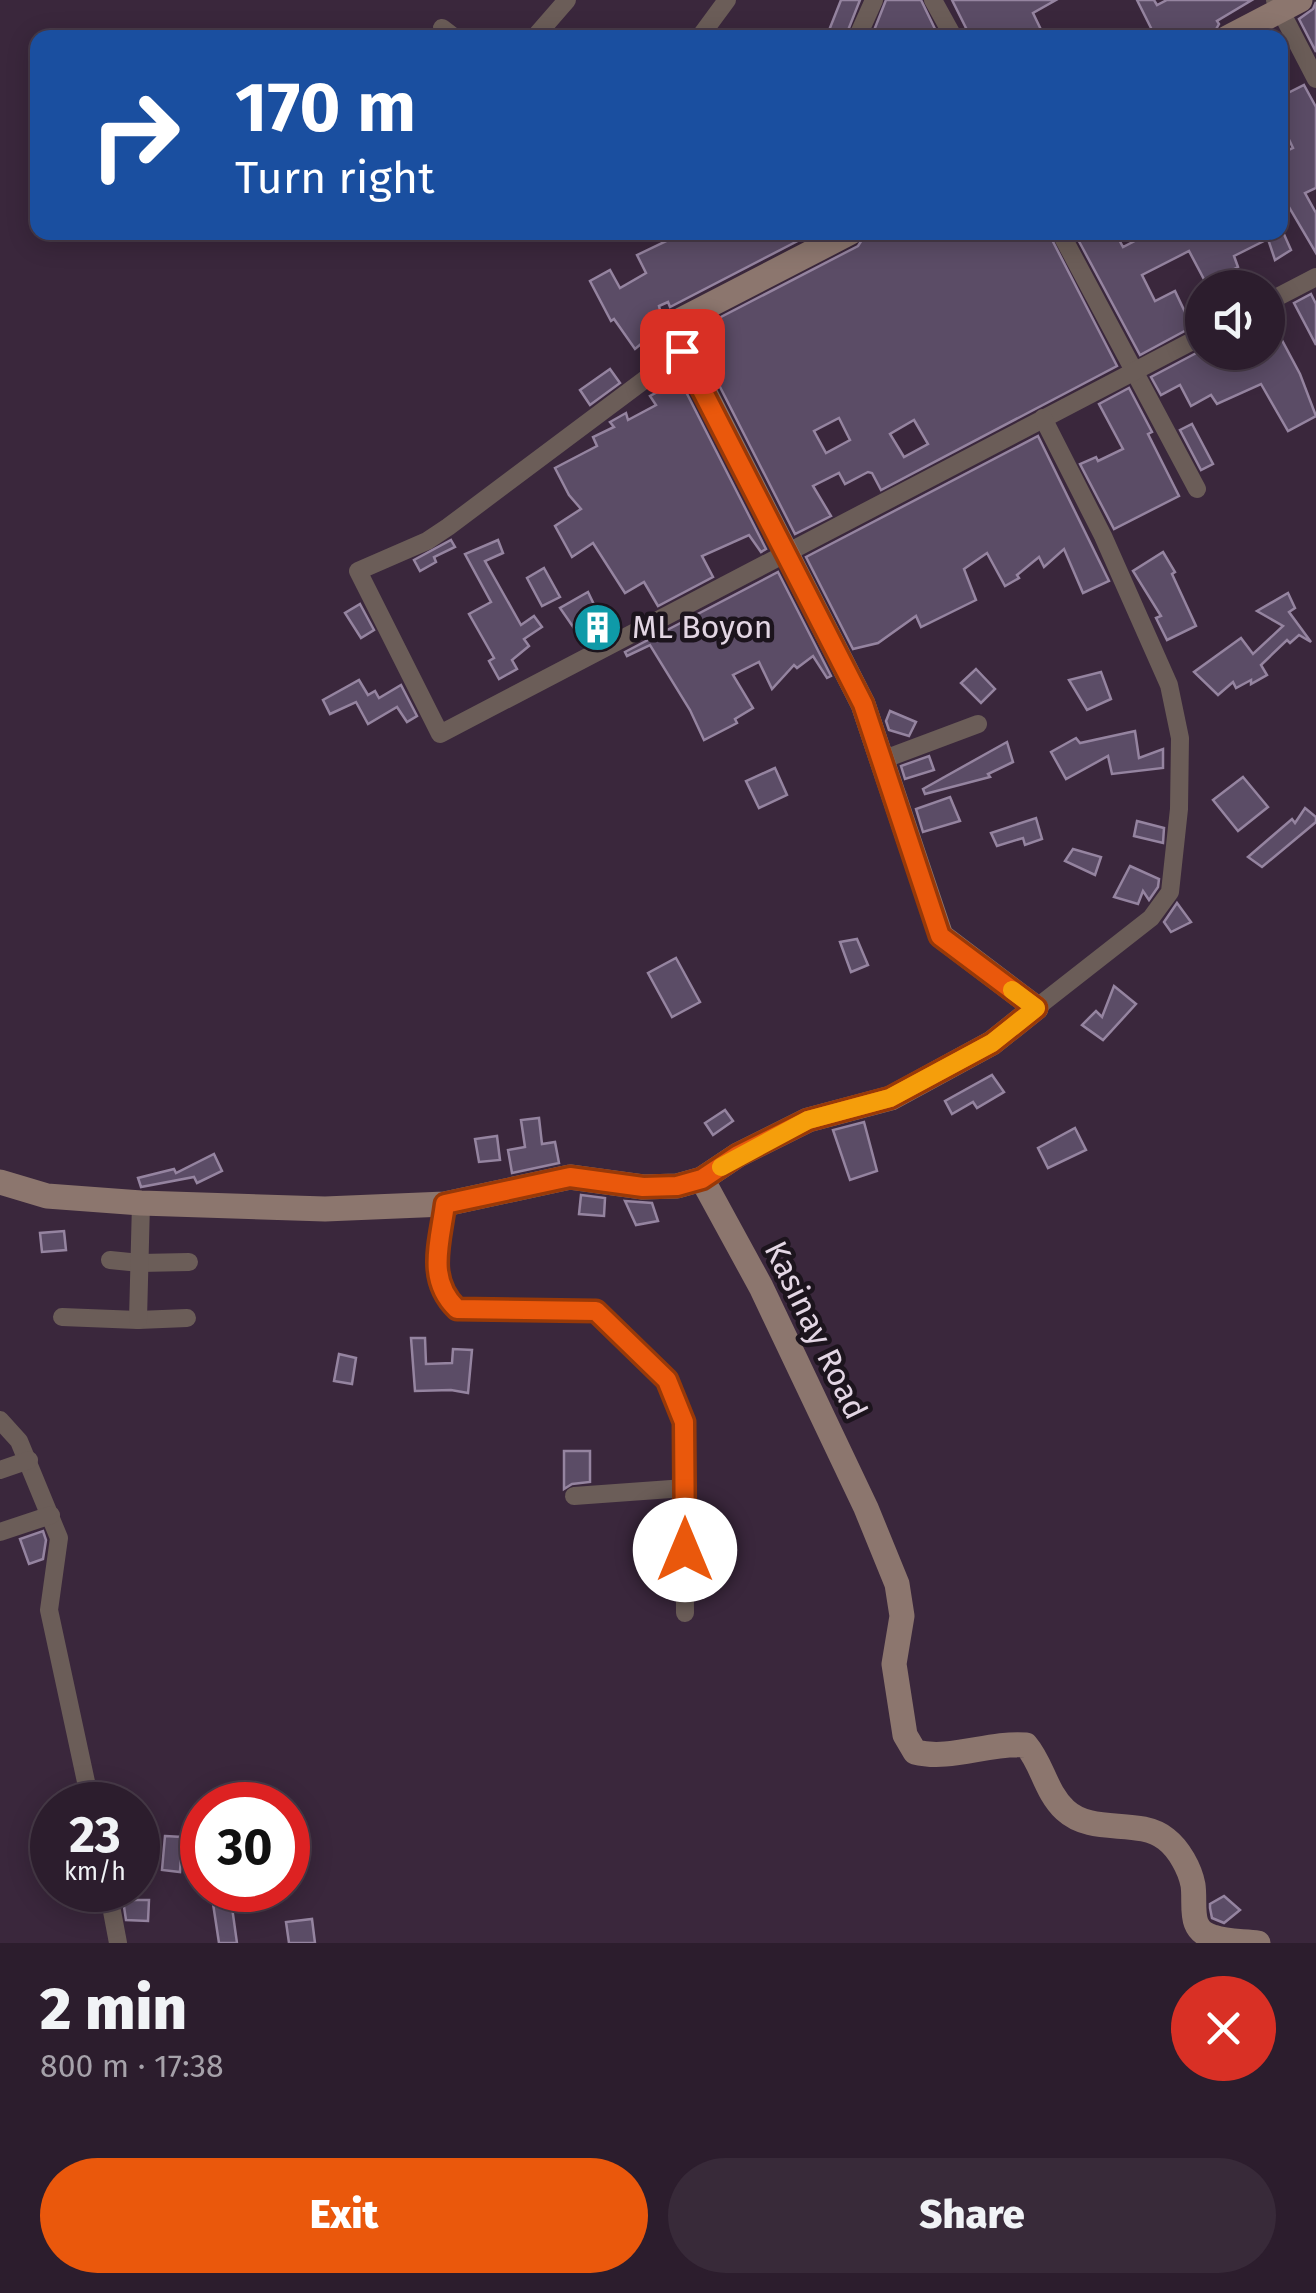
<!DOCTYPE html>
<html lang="en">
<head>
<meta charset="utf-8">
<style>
  body { margin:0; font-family:"Fira Sans",sans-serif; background:#382a39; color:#f1f3f6; height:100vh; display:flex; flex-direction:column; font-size:38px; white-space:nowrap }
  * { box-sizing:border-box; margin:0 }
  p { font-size:32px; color:#a6a2aa }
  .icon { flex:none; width:55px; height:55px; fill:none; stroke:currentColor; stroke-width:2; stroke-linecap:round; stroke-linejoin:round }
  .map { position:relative; height:1943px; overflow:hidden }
  .side { display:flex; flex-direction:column; background:#2c1d2d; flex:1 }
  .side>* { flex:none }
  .guide { position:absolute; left:30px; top:30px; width:1258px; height:210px; border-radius:20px; box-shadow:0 5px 25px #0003,0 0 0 2px #483b49; background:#1a4fa0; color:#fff; overflow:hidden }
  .controls { position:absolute; left:1185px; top:270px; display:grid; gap:20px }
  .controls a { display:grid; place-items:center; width:100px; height:100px; border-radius:50%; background:#2c1d2d; box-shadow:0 5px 25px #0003,0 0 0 2px #483b49; font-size:50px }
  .speed { position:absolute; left:30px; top:1782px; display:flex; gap:20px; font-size:50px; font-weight:700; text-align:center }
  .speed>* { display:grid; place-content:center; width:130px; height:130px; border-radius:50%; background:#2c1d2d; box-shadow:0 5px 25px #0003,0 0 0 2px #483b49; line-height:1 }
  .speed small { font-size:25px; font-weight:400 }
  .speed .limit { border:15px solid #d22; background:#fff; color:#111 }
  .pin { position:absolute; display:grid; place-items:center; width:85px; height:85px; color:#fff; margin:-42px; border-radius:20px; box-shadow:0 5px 15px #0006 }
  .me { position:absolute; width:110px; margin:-55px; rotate:0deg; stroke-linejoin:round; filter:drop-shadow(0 0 8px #0008) }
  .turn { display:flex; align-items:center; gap:35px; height:210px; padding:0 40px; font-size:45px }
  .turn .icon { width:130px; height:130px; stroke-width:2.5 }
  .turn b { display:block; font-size:70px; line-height:85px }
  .round { display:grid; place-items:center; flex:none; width:105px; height:105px; border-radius:52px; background:#382a39 }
  .headline { display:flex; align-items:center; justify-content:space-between; height:170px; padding:0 40px }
  h1 { font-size:60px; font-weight:800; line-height:75px }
  .cta { display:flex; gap:20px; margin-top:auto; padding:20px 40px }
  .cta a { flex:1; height:115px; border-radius:60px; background:#ea580c; color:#fff; font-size:40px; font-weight:800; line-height:115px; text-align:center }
  .cta a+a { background:#382a39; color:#f1f3f6 }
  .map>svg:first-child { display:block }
  .building { fill:#5b4c66; stroke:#9584a0; stroke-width:2.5; fill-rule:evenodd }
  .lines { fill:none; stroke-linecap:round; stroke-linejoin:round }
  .street { stroke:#6b5d58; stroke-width:18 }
  .secondary { stroke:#8c766e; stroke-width:25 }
  .route-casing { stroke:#983908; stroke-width:25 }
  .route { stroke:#ea580c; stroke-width:18 }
  .slow { stroke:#f59e0b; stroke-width:18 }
  .labels { text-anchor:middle; stroke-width:9; stroke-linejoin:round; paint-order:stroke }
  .poi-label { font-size:32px; fill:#e3d6e4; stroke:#1c141d; text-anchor:start }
  .street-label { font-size:32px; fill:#e3d6e4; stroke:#1c141d }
</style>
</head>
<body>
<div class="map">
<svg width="1316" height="1943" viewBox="0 0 1316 1943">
  <rect width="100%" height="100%" fill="#3a273c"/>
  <g class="building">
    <polygon points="841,0 860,0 845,38 826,38"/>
    <polygon points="886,0 921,0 936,31 925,38 871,38"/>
    <polygon points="952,0 1056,0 1033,13 1045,38 971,38"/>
    <polygon points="1137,0 1154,0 1157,5 1167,0 1252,0 1217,21 1219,24 1211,38 1156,38"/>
    <polygon points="1316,2 1316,52 1299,19 1313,9"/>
    <polygon points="1304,85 1316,107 1316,188 1305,193 1316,213 1316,253 1289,207 1280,211 1280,154 1293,148 1280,121 1280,97"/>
    <polygon points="685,232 815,232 670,307 668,302 659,306 661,314 648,322 665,349 650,360 641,344 635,349 614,319 611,321 590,281 610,270 620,288 646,273 637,255"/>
    <path d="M 867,232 L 1048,232 L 1117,366 L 881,490 L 872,473 L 868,472 L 845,484 L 839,473 L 813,486 L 831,516 L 795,534 L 692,332 L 858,246 ZM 839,418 L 850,440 L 826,453 L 814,431 ZM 914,420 L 928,444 L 904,457 L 890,434 Z"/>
    <polygon points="1074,232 1115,232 1123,247 1152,232 1283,232 1291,250 1275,260 1268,239 1234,256 1238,267 1206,283 1189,251 1142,275 1155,301 1175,291 1192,327 1140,355"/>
    <polygon points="1311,294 1316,304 1316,345 1294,303"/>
    <polygon points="1268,314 1300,374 1316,416 1288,431 1261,384 1217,404 1211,395 1191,406 1180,385 1161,395 1151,377 1202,350 1202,352 1268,352"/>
    <polygon points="610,369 620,383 590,405 580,390"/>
    <polygon points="680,380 766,549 761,552 749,535 702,556 713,577 658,606 644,582 625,593 593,543 572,557 555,526 581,509 569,495 555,468 597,446 593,437 614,427 610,422 626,413 628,420 656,405 650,396"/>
    <polygon points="1129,388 1152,432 1148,434 1179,496 1114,529 1080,464 1096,457 1098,461 1123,449 1099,404"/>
    <polygon points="1192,424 1213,464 1201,470 1180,430"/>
    <polygon points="1038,436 1109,581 1083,593 1064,549 1044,567 1039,557 1017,575 1019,578 1005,586 987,553 964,569 976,600 921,627 916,616 878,643 853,649 806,557"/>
    <polygon points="451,540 455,547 434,557 436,562 420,571 414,560"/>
    <polygon points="498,540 503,553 485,561 521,625 534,616 542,627 524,639 529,646 512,660 517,669 499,679 489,661 494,658 469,614 491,602 465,554"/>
    <polygon points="1163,552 1175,572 1172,574 1196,626 1167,640 1156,618 1161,616 1133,571"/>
    <polygon points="544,568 560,597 542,606 527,578"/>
    <polygon points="778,572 831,676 827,678 813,656 797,668 794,665 772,689 759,662 733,675 753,708 735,719 737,723 704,740 690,710 650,645 627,656 625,652"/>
    <polygon points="588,592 607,632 585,644 560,608"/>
    <polygon points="1288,593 1295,608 1289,612 1311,642 1299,635 1290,643 1287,640 1261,665 1267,675 1251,684 1251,680 1236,688 1233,682 1218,695 1194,672 1241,638 1253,654 1283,626 1257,611"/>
    <polygon points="360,604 374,630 361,638 345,613"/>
    <polygon points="976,669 995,689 981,703 961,683"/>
    <polygon points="1101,672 1111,699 1087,710 1069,680"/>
    <polygon points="359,680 368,695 375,691 379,698 401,685 417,716 407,722 397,707 368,724 356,702 330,714 323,700"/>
    <polygon points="890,711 916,722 909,736 889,730 886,721"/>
    <polygon points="1135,731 1139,758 1163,749 1163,768 1112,774 1108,756 1066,779 1051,752 1076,738 1080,743"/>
    <polygon points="1007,742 1013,762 988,774 990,777 925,794 923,789"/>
    <polygon points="929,756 934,770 905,779 901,766"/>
    <polygon points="775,768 787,795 759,808 746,781"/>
    <polygon points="1243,777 1268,807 1238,831 1213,800"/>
    <polygon points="950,797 960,821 923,832 916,809"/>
    <polygon points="1305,808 1316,817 1316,822 1262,867 1248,857 1292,819 1295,823"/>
    <polygon points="1036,818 1042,839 1025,845 1023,838 997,846 991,833"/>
    <polygon points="1137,821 1164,828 1163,843 1134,836"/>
    <polygon points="1073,849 1101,857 1095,875 1065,861"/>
    <polygon points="1130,866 1159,879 1158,887 1149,900 1143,891 1138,904 1114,897"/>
    <polygon points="1177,903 1191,922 1171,932 1164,922"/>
    <polygon points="857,939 868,965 851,972 840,942"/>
    <polygon points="676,958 700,1002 672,1017 648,973"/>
    <polygon points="1114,986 1136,1004 1103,1040 1082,1025 1096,1011 1102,1017"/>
    <polygon points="992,1075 1004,1092 977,1108 973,1102 952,1114 945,1101"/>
    <polygon points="725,1110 733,1121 713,1135 705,1123"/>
    <polygon points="539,1118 542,1144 555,1142 559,1163 512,1173 508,1150 525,1147 521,1120"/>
    <polygon points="864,1122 877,1171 850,1180 833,1130"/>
    <polygon points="1075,1128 1086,1150 1048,1168 1038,1148"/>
    <polygon points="497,1136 500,1160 479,1162 475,1139"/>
    <polygon points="214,1154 222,1171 197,1183 194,1177 141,1187 138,1178 174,1169 176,1173"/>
    <polygon points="581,1195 605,1198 604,1216 579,1214"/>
    <polygon points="625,1201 652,1203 658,1221 636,1225"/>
    <polygon points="64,1231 66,1250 42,1252 40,1233"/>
    <polygon points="411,1338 425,1338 426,1364 452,1363 453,1349 472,1350 468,1393 451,1390 415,1391"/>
    <polygon points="339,1354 356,1358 352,1384 334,1381"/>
    <polygon points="564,1451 590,1451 590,1482 572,1484 564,1489"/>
    <polygon points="43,1531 46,1540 43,1559 29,1564 20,1539"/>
    <polygon points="165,1836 182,1837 180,1872 162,1870"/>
    <polygon points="1224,1896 1240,1910 1224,1923 1212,1918 1210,1908 1210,1904"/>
    <polygon points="212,1897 231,1900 237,1943 219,1943"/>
    <polygon points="123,1900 149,1900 148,1921 126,1920"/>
    <polygon points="312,1919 315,1943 289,1943 286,1922"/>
  </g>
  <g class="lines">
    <g class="street">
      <polyline points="933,0 954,38"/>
      <polyline points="1275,0 1316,79"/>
      <polyline points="442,28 455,38"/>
      <polyline points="534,38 567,0"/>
      <polyline points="699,38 727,0"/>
      <polyline points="857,38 874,0"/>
      <polyline points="1060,232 1197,489"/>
      <polyline points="1268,302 1316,277"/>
      <polyline points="683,351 448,527 427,541 358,571 440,734 1202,336"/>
      <polyline points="882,760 978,724"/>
      <polyline points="1036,1008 1151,918 1170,892 1179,809 1180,738 1169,685 1103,536 1043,418"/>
      <path d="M 445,1204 C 440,1243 426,1279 457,1309 L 596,1311 L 667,1379 L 684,1422 L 685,1613"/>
      <polyline points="110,1260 140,1263 189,1262"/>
      <polyline points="62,1317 138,1320 187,1318"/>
      <polyline points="138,1320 141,1203"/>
      <polyline points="0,1420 19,1441 59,1538 49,1610 91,1805"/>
      <polyline points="0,1470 29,1460"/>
      <polyline points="574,1496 685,1488"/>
      <polyline points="0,1532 51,1515"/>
      <polyline points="108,1890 118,1943"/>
    </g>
    <g class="secondary">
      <polyline points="1227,38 1300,0"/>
      <path d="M 702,1179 L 761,1287 L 866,1508 L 897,1584 L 902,1616 L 894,1664 L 905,1735 L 915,1752 C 951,1761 988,1742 1026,1745 C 1043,1765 1045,1791 1065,1810 C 1093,1836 1138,1817 1166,1839 C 1179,1849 1190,1869 1193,1885 C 1196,1905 1187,1930 1213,1937 C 1226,1942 1244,1941 1258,1943"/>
      <polyline points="0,1182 47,1196 141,1203 325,1209 445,1204 570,1177 643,1187 677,1186 702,1179 738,1155 808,1120 891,1098 992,1043 1036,1008 941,936 863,704 674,332 675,323 851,232"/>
    </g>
  </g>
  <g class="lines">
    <defs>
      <path id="route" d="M 682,351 L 863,704 L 940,936 L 1036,1008 L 992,1043 L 890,1098 L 808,1120 L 738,1155 L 702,1179 L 677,1186 L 643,1187 L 570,1177 L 445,1204 C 440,1243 426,1279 457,1309 L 596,1311 L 667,1380 L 684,1422 L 685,1550"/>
    </defs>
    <use href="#route" class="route-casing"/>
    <use href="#route" class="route"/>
    <polyline class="slow" points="721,1167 808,1120 890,1098 992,1043 1036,1008 1012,990"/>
  </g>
  <defs>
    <symbol id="building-disc" viewBox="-11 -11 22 22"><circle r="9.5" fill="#0f9aa8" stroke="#1c141d"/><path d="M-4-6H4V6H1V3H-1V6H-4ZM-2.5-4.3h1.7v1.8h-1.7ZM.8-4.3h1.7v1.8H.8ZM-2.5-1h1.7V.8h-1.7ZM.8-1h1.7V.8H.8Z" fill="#fff"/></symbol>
  </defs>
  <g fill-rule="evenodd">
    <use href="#building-disc" x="570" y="600" width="55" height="55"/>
  </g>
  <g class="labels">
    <g class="poi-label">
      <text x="632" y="638">ML Boyon</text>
    </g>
    <g class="street-label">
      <text transform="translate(816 1330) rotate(64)" y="11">Kasinay Road</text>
    </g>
  </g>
</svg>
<div class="controls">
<a><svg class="icon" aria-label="sound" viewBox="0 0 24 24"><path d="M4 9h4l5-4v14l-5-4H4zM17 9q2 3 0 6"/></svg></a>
</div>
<div class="speed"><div>23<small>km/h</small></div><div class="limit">30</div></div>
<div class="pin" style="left:682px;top:351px;background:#d93025"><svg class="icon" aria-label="arrive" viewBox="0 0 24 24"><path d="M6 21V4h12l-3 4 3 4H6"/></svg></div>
<svg class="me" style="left:685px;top:1550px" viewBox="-20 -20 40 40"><circle r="19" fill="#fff"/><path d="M0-13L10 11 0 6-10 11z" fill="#ea580c"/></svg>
<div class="guide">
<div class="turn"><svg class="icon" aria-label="right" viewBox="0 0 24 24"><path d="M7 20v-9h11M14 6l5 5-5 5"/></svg><div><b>170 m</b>Turn right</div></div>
</div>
</div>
<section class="side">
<div class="headline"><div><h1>2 min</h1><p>800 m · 17:38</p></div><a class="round" style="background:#d93025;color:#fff"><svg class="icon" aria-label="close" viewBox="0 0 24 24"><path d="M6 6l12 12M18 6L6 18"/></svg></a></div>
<div class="cta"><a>Exit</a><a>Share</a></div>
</section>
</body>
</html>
